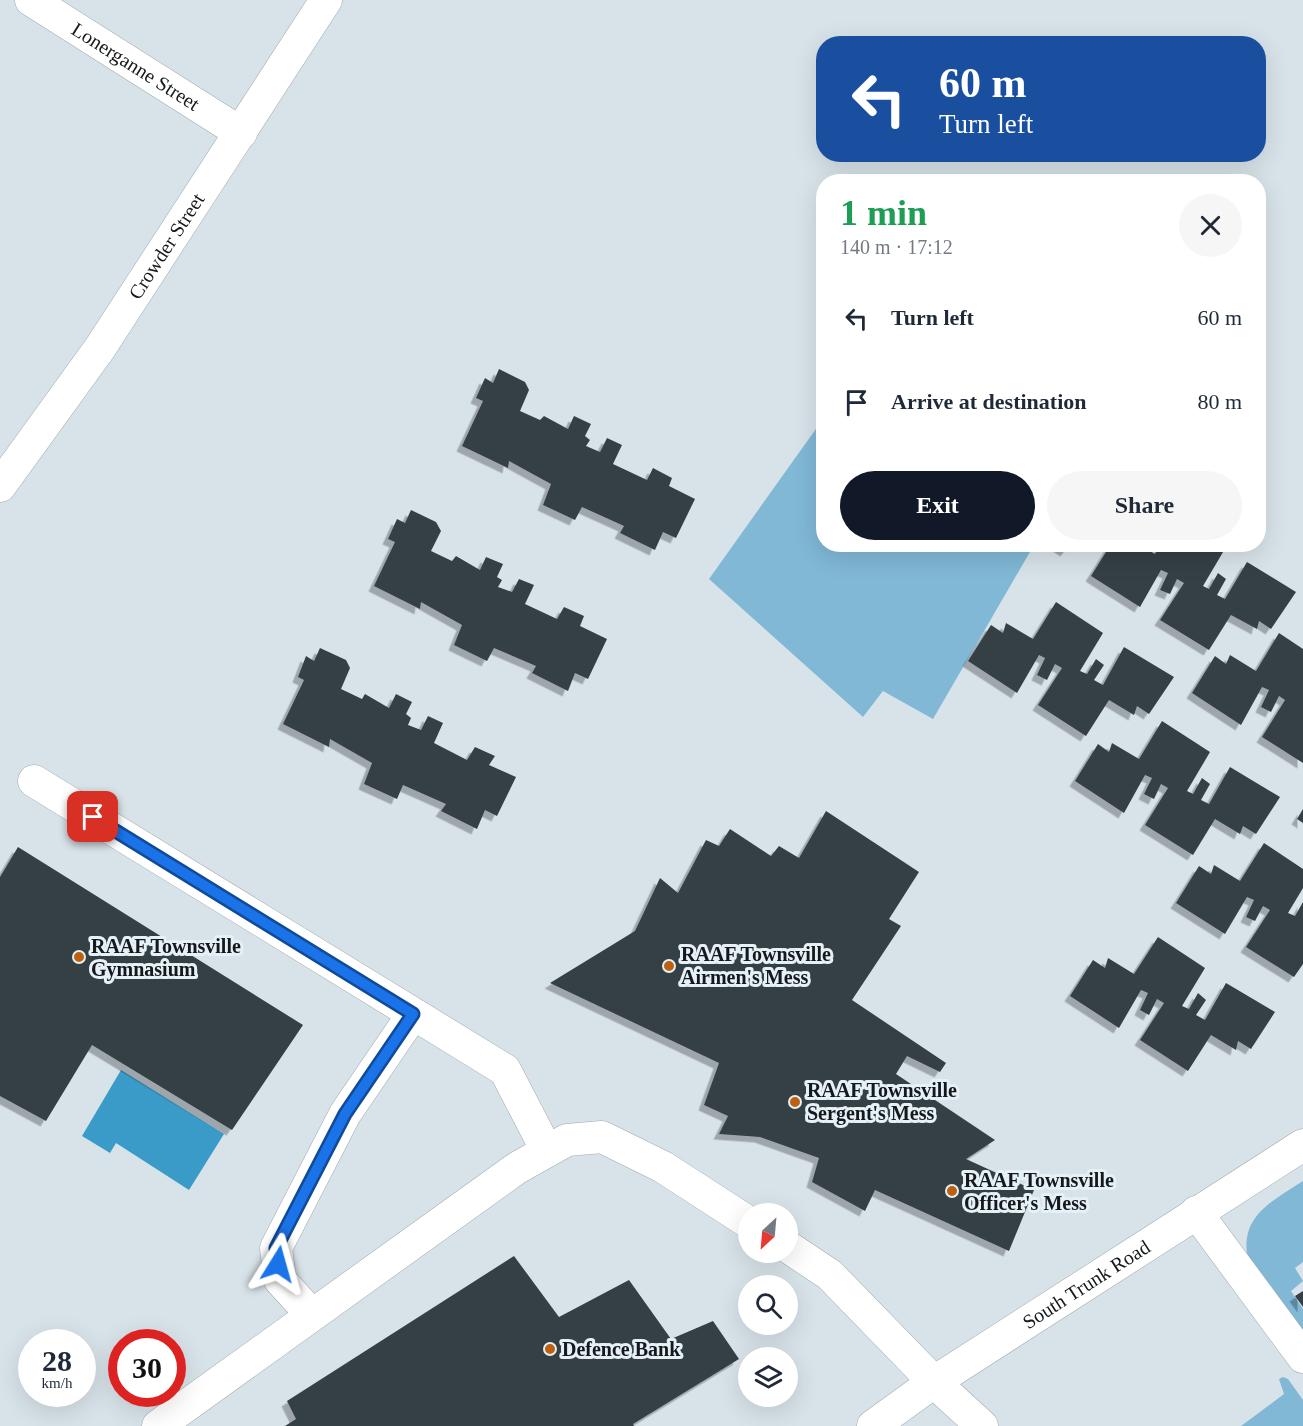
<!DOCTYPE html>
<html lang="en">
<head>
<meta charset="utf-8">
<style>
  body { margin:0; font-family:"Times New Roman",serif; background:#f6f6f7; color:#1f2937; height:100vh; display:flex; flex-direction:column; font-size:22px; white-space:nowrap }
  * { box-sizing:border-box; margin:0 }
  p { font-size:20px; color:#747a83 }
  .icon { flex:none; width:33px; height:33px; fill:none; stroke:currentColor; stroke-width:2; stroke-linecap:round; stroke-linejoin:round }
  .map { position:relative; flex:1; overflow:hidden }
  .drawer { position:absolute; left:816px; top:174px; width:450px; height:378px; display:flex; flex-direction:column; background:#fff; border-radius:24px; box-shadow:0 6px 24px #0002 }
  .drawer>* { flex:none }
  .banner { position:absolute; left:816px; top:36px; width:450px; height:126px; border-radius:24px; box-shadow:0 6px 24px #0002; background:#1a4fa0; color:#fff; overflow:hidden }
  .needle { width:39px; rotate:206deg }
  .tools { position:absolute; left:738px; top:1203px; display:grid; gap:12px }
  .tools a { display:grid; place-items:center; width:60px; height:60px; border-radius:50%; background:#fff; box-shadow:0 6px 24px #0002; font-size:30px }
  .speed { position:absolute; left:18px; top:1329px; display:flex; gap:12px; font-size:30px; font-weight:700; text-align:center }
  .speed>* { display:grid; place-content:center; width:78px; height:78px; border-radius:50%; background:#fff; box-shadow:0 6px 24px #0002; line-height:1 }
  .speed small { font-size:15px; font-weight:400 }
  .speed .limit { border:9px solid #d22; background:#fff; color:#111 }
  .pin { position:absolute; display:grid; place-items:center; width:51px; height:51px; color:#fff; margin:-26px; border-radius:12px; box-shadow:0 3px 9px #0006 }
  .me { position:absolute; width:66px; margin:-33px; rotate:8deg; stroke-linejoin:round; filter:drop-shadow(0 0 4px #0008) }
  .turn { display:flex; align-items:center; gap:21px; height:126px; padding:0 24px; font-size:27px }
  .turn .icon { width:78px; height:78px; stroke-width:2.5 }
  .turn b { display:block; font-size:42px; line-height:51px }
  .round { display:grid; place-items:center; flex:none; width:63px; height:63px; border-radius:32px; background:#f6f6f7 }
  .headline { display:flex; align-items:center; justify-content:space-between; height:102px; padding:0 24px }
  h1 { font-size:36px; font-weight:700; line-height:45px; color:#1e9e55 }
  .cta { display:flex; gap:12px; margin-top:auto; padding:12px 24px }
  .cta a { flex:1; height:69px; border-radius:36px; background:#111827; color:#fff; font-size:24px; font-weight:700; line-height:69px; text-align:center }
  .cta a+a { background:#f6f6f7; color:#1f2937 }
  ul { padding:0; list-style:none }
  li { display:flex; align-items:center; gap:18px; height:84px; padding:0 24px }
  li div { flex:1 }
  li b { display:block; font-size:22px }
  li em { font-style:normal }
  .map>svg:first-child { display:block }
  .green { fill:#80b8d6 }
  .water { fill:#3a9bc9 }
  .building { fill:#363f44; filter:url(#shadow) }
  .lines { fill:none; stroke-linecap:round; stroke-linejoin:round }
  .minor-casing { stroke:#a1abb1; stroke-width:33 }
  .minor { stroke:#fff; stroke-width:32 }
  .route-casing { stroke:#114b97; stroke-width:15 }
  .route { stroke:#1a73e8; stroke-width:10 }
  .poi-dot { fill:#bd6011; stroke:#e5f0f7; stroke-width:2 }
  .labels { text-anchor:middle; stroke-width:6; stroke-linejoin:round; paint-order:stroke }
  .street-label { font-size:20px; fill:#15191b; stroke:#e5f0f7 }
  .poi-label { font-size:20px; font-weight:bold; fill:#15191b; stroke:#e5f0f7; text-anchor:start }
</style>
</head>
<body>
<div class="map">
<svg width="1303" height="1426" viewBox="0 0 1303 1426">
  <defs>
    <filter id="shadow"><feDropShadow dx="-5.5" dy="5.5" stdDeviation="0" flood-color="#0004"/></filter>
  </defs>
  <rect width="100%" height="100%" fill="#d8e3e9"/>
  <g class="green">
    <polygon points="823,419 824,544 1034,545 933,719 883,691 863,717 709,579"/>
    <path d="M 1303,1181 L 1303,1262 L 1295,1268 L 1303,1281 L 1291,1291 L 1303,1309 L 1303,1336 L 1248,1260 C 1239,1216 1271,1202 1303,1181 Z"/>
    <polygon points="1283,1377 1288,1379 1303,1400 1303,1426 1241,1426 1284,1394 1279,1379"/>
  </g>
  <polygon class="water" points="121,1070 224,1134 189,1190 116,1143 110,1153 82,1136"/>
  <g class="building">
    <polygon points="499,369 525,382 529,390 520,411 540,420 544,416 568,429 574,416 591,424 585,436 590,440 586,446 600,452 607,438 622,445 613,464 647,480 653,468 672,478 669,486 695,499 676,538 663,532 655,550 620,533 624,526 582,507 575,520 543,505 551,484 509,461 508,468 462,446 483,401 476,398 485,378 493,383"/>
    <polygon points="411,510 436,522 441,531 431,551 452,561 456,556 480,570 486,557 503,564 497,577 502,580 498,587 512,592 519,579 534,585 525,604 557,619 564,607 584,616 580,626 607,639 588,679 575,673 568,691 532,673 536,666 494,648 487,661 454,645 462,625 421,602 420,609 374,586 395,542 388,539 397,519 405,523"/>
    <polygon points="1055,544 1071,544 1066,551"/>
    <polygon points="1111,544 1121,544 1125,547 1126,544 1139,544 1155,554 1161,544 1222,544 1226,547 1203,586 1209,589 1218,573 1226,579 1217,595 1225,599 1247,562 1296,592 1271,629 1259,621 1257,629 1231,615 1209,650 1160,620 1184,583 1177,579 1170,594 1160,590 1168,573 1161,570 1140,607 1091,576"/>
    <polygon points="1056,602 1103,633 1080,671 1087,674 1096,659 1104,665 1094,680 1103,685 1124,647 1174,677 1149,714 1137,706 1134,715 1109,700 1086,736 1038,705 1062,668 1055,664 1047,680 1037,675 1045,658 1039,655 1017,693 968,661 991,625 1003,633 1006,623 1033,639"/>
    <polygon points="1279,633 1303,649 1303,763 1262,737 1285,700 1279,696 1271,712 1261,707 1269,690 1262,687 1241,725 1192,693 1215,656 1226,664 1230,655 1256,671"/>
    <polygon points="320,648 346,660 350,668 341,689 362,699 365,694 389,708 396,694 412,702 406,714 411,718 408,725 421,730 428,716 443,723 434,743 467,760 475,747 495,756 489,765 516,777 497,816 485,810 477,829 441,811 446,804 403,785 397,799 364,784 372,763 330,739 329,747 283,724 304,680 298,677 306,656 314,661"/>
    <polygon points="1162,721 1210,752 1187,791 1193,794 1202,778 1210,784 1201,800 1209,804 1230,767 1280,797 1256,834 1243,826 1240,834 1215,819 1193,855 1145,825 1168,788 1161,784 1154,799 1144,794 1152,778 1145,775 1124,813 1075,781 1098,744 1109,752 1112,743 1139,759"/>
    <polygon points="1303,809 1303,823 1297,819"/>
    <polygon points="826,811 919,872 889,919 901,926 852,1000 946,1063 940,1072 907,1056 896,1074 995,1140 966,1159 1034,1190 1009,1251 875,1190 865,1211 812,1182 819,1158 760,1137 719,1134 728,1116 704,1105 719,1063 550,983 635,931 660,878 678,893 706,840 719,846 730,829 771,856 779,846 799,858"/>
    <polygon points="1264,843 1303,869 1303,888 1288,913 1295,916 1303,902 1303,964 1294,977 1246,947 1270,910 1263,906 1255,921 1246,917 1254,900 1247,897 1225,934 1176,903 1199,866 1211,874 1214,865 1240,881"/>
    <polygon points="18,847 303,1025 232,1130 92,1045 46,1121 0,1096 0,877"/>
    <polygon points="1158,937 1205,968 1182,1006 1189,1009 1198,993 1206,1000 1196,1015 1205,1020 1226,983 1275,1012 1251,1049 1238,1041 1236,1050 1211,1035 1188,1071 1140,1040 1164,1003 1157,999 1149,1015 1140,1010 1148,993 1141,990 1119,1028 1070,996 1093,960 1105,968 1108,958 1134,974"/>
    <polygon points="514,1256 559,1317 629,1280 671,1339 713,1321 739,1359 633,1424 634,1426 285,1426 296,1419 287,1401"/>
    <polygon points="1303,1291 1303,1307 1295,1296"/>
  </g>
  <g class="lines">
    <defs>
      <g id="minor">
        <path id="s1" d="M 31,0 L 241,133"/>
        <path id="s2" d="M 0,486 L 100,348 L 326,0"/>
        <polyline points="34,781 505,1070 547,1151"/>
        <polyline points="1196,1212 1303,1357"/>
        <polyline points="788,1247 830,1275 934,1382 982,1426"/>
        <polyline points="312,1315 280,1280 276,1248 345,1114 413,1014"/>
        <polyline points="158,1426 517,1168 567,1140 602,1137 663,1167 748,1222"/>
        <path id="s3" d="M 873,1426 L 934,1382 L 1303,1145"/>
      </g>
    </defs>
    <use href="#minor" class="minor-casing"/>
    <use href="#minor" class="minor"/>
  </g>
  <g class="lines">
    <defs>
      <polyline id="route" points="93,817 413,1014 345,1114 276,1248 278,1264"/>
    </defs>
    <use href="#route" class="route-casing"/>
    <use href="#route" class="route"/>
  </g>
  <g class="poi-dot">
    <circle cx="79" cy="957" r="6"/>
    <circle cx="669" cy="966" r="6"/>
    <circle cx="795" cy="1102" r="6"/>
    <circle cx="952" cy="1191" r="6"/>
    <circle cx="550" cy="1349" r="6"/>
  </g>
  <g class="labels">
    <g class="street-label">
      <text dy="7" stroke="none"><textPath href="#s1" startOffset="124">Lonerganne Street</textPath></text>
      <text dy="7" stroke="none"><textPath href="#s2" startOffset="292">Crowder Street</textPath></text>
      <text dy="7" stroke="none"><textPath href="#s3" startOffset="256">South Trunk Road</textPath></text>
    </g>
    <g class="poi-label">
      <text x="91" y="953">RAAF Townsville<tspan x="91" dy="23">Gymnasium</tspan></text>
      <text x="681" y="961">RAAF Townsville<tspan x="681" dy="23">Airmen's Mess</tspan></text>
      <text x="807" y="1097">RAAF Townsville<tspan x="807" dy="23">Sergent's Mess</tspan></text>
      <text x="964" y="1187">RAAF Townsville<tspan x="964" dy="23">Officer's Mess</tspan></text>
      <text x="562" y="1356">Defence Bank</text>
    </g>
  </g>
</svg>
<div class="tools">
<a><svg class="needle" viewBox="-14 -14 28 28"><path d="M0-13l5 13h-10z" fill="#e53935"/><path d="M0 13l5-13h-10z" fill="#747a83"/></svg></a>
<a><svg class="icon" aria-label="search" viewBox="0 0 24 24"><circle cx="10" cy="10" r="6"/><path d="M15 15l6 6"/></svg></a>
<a><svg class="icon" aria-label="layers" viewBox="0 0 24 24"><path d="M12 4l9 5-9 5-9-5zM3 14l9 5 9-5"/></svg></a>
</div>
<div class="speed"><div>28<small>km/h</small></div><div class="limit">30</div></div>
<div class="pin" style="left:93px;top:817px;background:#d93025"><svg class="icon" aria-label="arrive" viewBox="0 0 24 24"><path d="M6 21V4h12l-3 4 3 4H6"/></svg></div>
<svg class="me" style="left:278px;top:1264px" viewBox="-20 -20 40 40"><path d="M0-17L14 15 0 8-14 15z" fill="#1a73e8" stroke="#fff" stroke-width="4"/></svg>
<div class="banner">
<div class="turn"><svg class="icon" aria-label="left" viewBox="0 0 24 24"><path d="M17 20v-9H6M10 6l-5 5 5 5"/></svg><div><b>60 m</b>Turn left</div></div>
</div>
<section class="drawer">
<div class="headline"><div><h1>1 min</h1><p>140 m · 17:12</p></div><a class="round"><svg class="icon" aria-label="close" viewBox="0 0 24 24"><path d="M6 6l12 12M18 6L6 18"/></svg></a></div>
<ul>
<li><svg class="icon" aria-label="left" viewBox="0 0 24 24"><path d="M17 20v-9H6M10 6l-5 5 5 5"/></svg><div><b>Turn left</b></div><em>60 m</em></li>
<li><svg class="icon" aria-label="arrive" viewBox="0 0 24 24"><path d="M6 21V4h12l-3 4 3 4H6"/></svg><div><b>Arrive at destination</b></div><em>80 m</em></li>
</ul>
<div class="cta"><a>Exit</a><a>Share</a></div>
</section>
</div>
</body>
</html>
